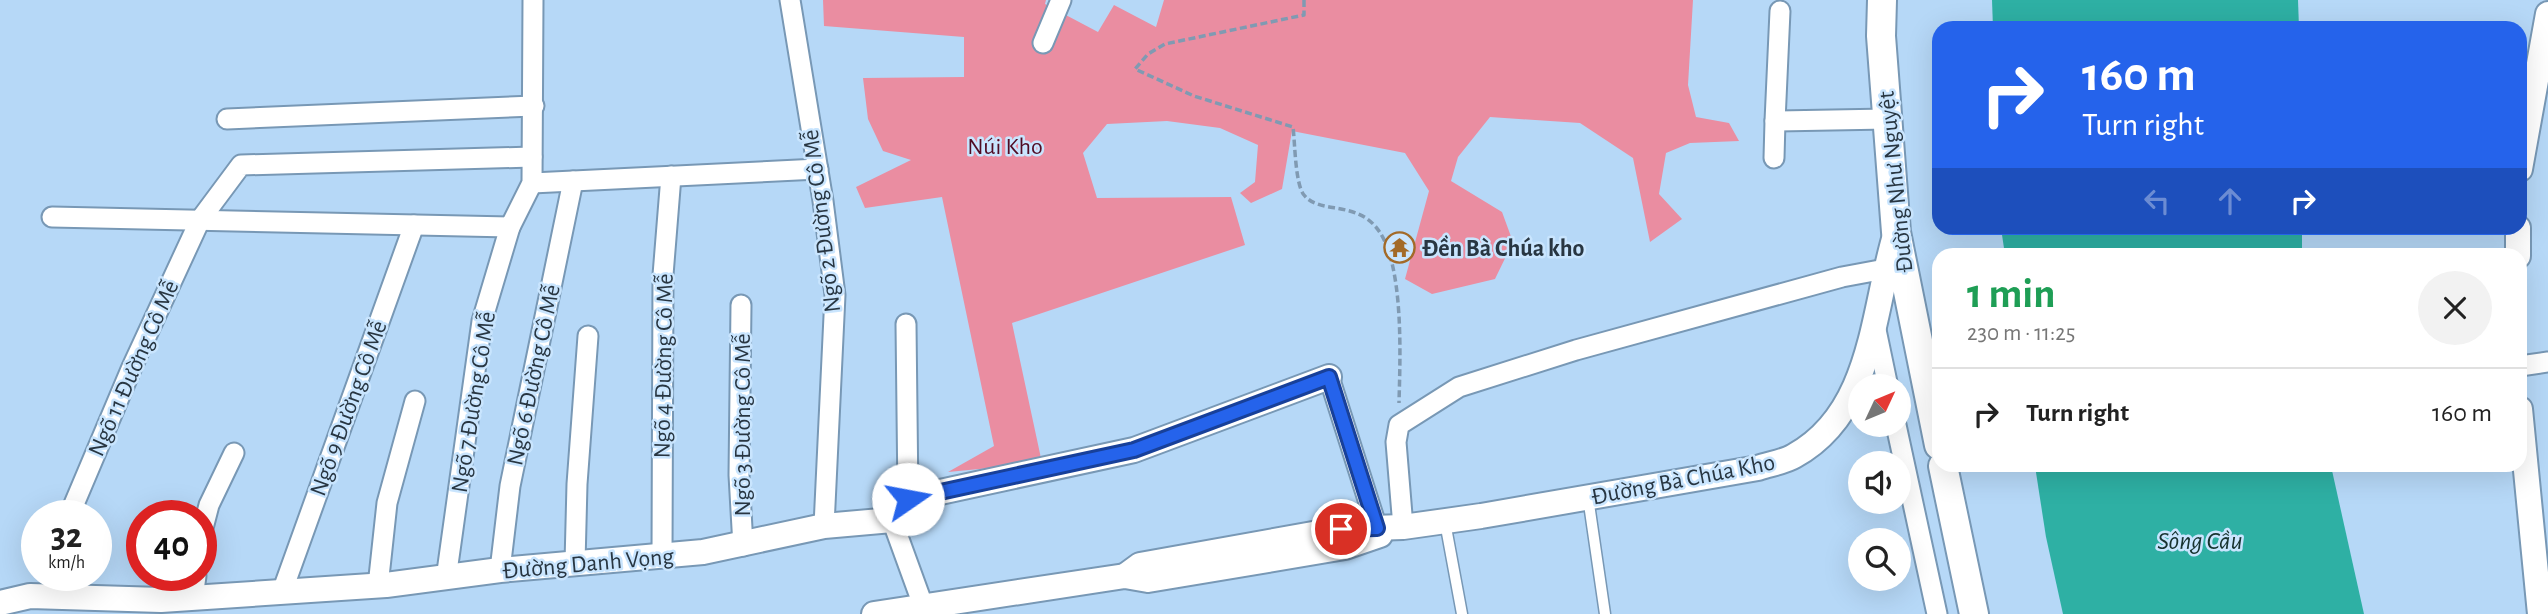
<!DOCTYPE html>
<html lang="en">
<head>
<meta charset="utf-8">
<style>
  body { margin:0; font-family:"Alegreya Sans",sans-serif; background:#f2f2f2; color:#222; height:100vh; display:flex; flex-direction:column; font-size:26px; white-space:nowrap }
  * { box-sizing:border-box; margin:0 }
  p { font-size:23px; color:#767676 }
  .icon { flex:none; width:38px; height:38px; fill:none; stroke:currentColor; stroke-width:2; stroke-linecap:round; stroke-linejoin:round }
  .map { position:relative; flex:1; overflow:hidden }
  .details { position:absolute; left:1932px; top:248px; width:595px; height:224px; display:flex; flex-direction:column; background:#fff; border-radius:21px; box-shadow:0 7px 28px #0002 }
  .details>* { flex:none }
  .hud { position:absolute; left:1932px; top:21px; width:595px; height:214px; border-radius:21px; box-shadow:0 7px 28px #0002; background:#2563eb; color:#fff; overflow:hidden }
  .needle { width:46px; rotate:46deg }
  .controls { position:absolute; left:1848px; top:374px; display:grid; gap:14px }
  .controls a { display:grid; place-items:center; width:63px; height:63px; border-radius:50%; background:#fff; box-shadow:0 7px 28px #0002; font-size:35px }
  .speed { position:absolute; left:21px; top:500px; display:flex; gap:14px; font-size:35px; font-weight:700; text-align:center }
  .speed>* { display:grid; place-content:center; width:91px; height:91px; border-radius:50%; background:#fff; box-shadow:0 7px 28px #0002; line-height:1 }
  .speed small { font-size:18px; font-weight:400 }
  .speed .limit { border:10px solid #d22; background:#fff; color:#111 }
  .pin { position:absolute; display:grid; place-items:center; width:60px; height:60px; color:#fff; margin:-30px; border:4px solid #fff; border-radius:50%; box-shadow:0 2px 7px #0007 }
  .me { position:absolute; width:77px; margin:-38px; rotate:78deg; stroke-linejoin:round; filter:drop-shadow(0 0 5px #0008) }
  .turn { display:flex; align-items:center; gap:24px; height:147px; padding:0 35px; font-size:32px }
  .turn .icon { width:91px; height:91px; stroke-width:2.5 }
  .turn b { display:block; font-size:49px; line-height:60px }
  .lanes { display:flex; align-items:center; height:66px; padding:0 35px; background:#0003; justify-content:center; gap:35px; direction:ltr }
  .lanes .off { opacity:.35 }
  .round { display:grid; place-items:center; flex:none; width:74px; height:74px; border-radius:37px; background:#f2f2f2 }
  .head { display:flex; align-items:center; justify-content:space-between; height:119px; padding:0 35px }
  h1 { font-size:42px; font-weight:600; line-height:52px; color:#1e9e55 }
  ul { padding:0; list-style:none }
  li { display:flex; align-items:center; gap:21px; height:91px; padding:0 35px; border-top:2px solid #e0e0e0 }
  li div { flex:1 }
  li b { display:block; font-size:26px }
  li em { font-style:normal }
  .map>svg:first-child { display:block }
  .green { fill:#ea8da1 }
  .water { fill:#2eb0a4 }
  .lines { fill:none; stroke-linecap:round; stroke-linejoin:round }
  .service-casing { stroke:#7898b5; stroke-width:13 }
  .minor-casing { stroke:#7898b5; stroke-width:23 }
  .tertiary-casing { stroke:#7898b5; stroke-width:28 }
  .secondary-casing { stroke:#7898b5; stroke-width:32 }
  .path { stroke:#809ab2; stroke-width:3.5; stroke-dasharray:7 3.5; stroke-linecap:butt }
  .service { stroke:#fff; stroke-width:10 }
  .minor { stroke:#fff; stroke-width:19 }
  .tertiary { stroke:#fff; stroke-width:24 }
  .secondary { stroke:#fff; stroke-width:28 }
  .route-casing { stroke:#184099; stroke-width:18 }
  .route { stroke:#2563eb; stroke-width:12 }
  .labels { text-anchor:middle; stroke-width:5; stroke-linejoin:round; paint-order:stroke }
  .park-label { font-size:24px; fill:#500b23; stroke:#c9e5fe }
  .street-label { font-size:24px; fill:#283642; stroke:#c9e5fe }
  .poi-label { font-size:24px; font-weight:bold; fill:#283642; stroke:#c9e5fe; text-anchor:start }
  .water-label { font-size:26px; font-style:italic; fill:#17322f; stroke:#c9e5fe }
</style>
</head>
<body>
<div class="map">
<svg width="2548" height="614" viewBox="0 0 2548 614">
  <rect width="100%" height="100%" fill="#b6d8f7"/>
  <polygon class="green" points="823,0 1046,0 1045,4 1098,32 1114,5 1156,27 1164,0 1693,0 1688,85 1696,117 1729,123 1739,141 1690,143 1666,153 1659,194 1682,219 1650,242 1633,158 1580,123 1490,117 1458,157 1451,181 1502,212 1513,242 1495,279 1432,294 1405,279 1429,191 1405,153 1292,131 1282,189 1251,203 1240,193 1255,182 1258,145 1220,128 1167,121 1107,124 1083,153 1097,198 1231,197 1245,245 1012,323 1042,463 948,472 994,446 942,197 865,208 856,187 911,160 883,151 868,119 863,78 964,77 964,37 824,26"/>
  <g class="water">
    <polygon points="1992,0 2298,0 2299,28 1993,28"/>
    <polygon points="2001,228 2302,228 2302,255 2005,255"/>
    <polygon points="2035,466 2331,466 2364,614 2063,614 2046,537"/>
  </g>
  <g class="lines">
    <defs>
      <g id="service">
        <polyline points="1588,497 1605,614"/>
        <polyline points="1445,522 1462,614"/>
      </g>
      <g id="minor">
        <polyline points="790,0 823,201 835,295 824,526"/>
        <polyline points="1780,11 1775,121 1887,119"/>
        <polyline points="1043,43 1061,0"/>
        <polyline points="227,119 534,106"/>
        <polyline points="1774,158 1775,121"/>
        <polyline points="532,183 818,169"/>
        <polyline points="52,217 510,227 532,183 533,0"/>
        <polyline points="741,305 739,475 743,546"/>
        <polyline points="906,324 908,499 892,520 924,608"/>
        <polyline points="1875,325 1888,387"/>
        <polyline points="2520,366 2548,362"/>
        <polyline points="1329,377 1377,528"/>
        <polyline points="1896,425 1937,614"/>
        <polyline points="69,516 132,367 200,220 241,165 532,157"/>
        <polyline points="1403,527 1396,442 1399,425 1459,387 1576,350 1842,277 1885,269"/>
        <polyline points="201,536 209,505 234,453"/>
        <polyline points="662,556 663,275 671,176"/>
        <polyline points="575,563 577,484 588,336"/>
        <polyline points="500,570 510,486 573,181"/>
        <polyline points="446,579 482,321 510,227"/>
        <polyline points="378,586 387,503 415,401"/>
        <polyline points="282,592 414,225"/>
        <polyline points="52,596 56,576"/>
        <polyline points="193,598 196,576"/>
      </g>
      <g id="tertiary">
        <polyline points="2520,169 2548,14"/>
        <polyline points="2518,256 2518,228"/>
        <polyline points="2520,409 2540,614"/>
        <polyline points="908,499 1134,450 1329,377"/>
        <path d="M 1125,576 L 1140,565 L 1341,529 L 1403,527 L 1481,516 L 1758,468 C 1769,464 1784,462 1794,456 C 1874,412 1872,310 1896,232"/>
        <polyline points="0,603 30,596 161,600 386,585 500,570 703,552 824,526 892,520"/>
        <polyline points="874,614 1125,576 1148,580 1345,547 1380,535"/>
      </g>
      <g id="secondary">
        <polyline points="1882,0 1881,36 1896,232 1939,445"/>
        <polyline points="1943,466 1974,614"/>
      </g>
    </defs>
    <use href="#service" class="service-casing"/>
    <use href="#minor" class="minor-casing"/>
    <use href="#tertiary" class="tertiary-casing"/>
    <use href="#secondary" class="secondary-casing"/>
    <path class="path" d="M 1304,0 L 1304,15 L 1165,44 L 1148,54 L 1135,69 L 1194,96 L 1293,127 C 1295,142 1295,184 1304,195 C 1319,214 1353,201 1375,226 C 1405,259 1400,359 1399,403"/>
    <use href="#service" class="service"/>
    <use href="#minor" class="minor"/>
    <use href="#tertiary" class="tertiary"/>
    <use href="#secondary" class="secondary"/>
  </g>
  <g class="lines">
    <defs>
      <polyline id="route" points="908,499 1134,450 1329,377 1377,528 1341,529"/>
    </defs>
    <use href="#route" class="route-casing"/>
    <use href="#route" class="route"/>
  </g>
  <defs>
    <symbol id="temple-ring" viewBox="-11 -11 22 22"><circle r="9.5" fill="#c9e5fe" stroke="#a36a28" stroke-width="1.5"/><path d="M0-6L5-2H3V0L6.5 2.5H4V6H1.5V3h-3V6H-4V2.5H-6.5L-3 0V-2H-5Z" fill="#a36a28"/></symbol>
  </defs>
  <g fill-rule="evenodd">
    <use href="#temple-ring" x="1382" y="230" width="35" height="35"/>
  </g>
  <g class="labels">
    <g class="park-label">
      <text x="1005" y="154">Núi Kho</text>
    </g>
    <g class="street-label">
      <text transform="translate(1895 182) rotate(-96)" y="8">Đường Như Nguyệt</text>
      <text transform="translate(821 221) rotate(-97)" y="8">Ngõ 2 Đường Cô Mễ</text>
      <text transform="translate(663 366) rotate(-89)" y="8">Ngõ 4 Đường Cô Mễ</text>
      <text transform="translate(133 368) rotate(-66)" y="8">Ngõ 11 Đường Cô Mễ</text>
      <text transform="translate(533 375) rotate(-78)" y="8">Ngõ 6 Đường Cô Mễ</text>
      <text transform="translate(473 402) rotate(-81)" y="8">Ngõ 7 Đường Cô Mễ</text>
      <text transform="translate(348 408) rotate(-70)" y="8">Ngõ 9 Đường Cô Mễ</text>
      <text transform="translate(742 425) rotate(-90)" y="8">Ngõ 3 Đường Cô Mễ</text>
      <text transform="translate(1683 479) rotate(-11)" y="8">Đường Bà Chúa Kho</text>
      <text transform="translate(588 563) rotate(-5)" y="8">Đường Danh Vọng</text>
    </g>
    <g class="poi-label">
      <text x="1422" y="256">Đền Bà Chúa kho</text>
    </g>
    <g class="water-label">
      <text x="2200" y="549">Sông Cầu</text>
    </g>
  </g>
</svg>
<div class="controls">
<a><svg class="needle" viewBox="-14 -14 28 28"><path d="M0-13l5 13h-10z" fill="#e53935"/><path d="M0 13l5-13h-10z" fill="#767676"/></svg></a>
<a><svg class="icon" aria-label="sound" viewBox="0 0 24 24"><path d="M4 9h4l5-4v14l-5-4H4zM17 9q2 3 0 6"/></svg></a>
<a><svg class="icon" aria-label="search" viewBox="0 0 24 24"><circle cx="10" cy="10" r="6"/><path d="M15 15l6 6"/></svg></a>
</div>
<div class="speed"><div>32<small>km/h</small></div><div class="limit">40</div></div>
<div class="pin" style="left:1341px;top:529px;background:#d93025"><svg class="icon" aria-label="arrive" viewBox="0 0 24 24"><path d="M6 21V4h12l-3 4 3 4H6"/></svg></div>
<svg class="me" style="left:908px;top:499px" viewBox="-20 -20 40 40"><circle r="19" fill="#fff"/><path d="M0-13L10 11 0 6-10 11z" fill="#2563eb"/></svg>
<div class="hud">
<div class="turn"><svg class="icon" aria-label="right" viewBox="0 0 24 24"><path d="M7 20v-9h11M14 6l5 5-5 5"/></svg><div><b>160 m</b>Turn right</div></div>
<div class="lanes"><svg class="icon off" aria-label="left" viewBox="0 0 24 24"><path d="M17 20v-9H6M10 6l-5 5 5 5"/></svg><svg class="icon off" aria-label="ahead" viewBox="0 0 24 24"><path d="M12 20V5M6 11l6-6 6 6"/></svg><svg class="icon" aria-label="right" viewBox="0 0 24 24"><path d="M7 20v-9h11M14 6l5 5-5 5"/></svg></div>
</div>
<section class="details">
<div class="head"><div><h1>1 min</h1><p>230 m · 11:25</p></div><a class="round"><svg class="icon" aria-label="close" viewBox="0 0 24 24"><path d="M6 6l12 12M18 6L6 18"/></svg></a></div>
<ul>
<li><svg class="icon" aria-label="right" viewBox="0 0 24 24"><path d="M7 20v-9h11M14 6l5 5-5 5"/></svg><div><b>Turn right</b></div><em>160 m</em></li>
</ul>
</section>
</div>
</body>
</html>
